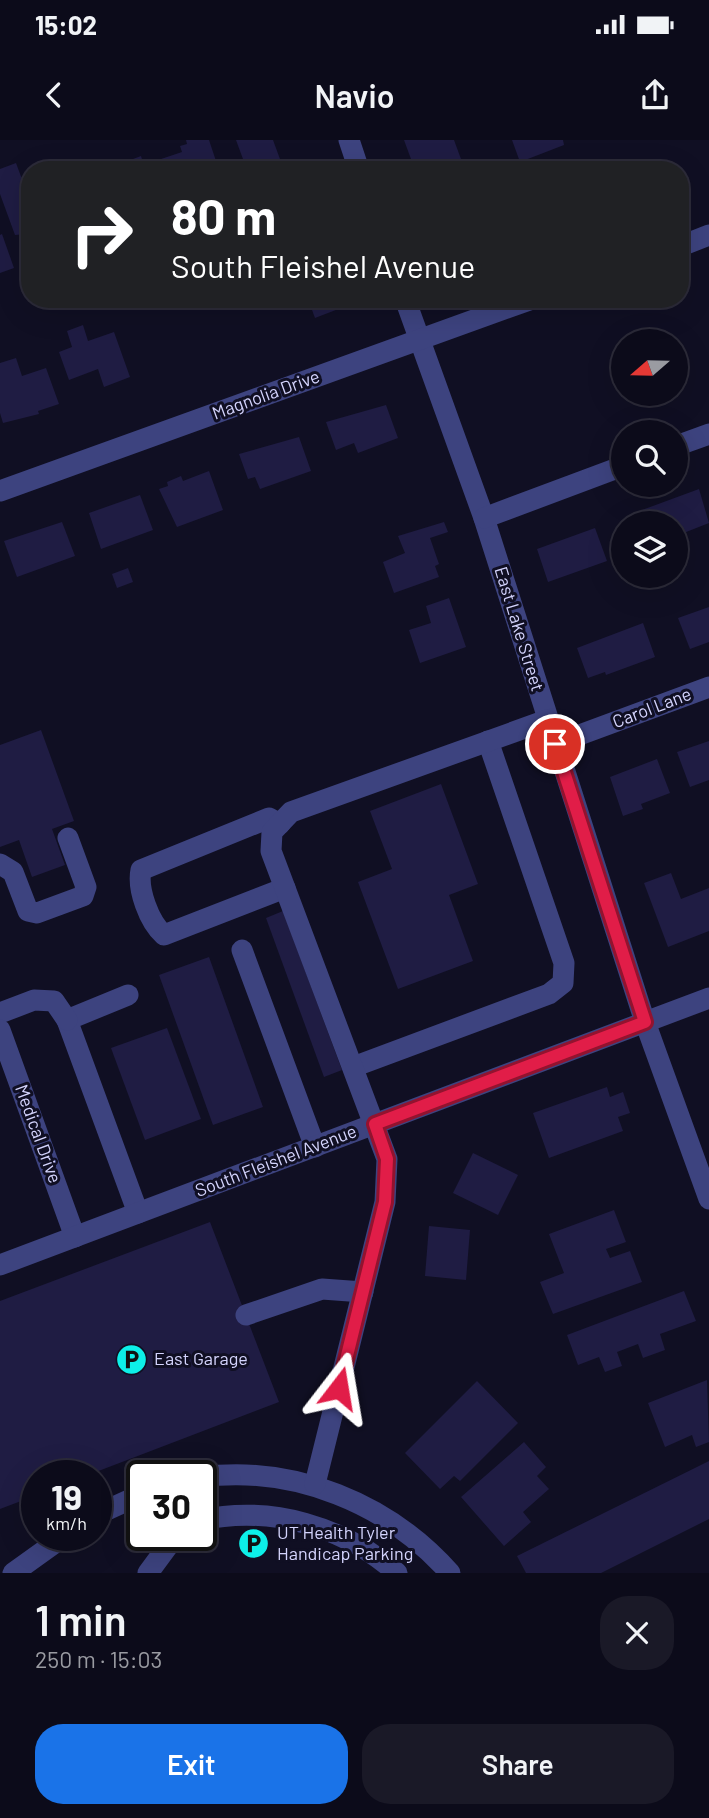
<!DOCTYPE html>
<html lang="en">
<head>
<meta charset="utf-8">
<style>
  body { margin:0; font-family:Barlow,sans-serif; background:#1a1927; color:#f1f3f6; height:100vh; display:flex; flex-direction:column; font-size:26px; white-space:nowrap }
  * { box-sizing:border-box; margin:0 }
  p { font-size:23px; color:#9a9ba2 }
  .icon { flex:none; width:38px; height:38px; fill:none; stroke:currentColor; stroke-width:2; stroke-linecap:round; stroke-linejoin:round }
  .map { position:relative; height:1433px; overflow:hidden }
  .panel { display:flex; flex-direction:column; background:#0c0b1a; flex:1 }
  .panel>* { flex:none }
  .top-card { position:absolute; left:21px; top:21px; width:668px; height:147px; border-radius:28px; box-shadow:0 7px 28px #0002,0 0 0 2px #2c2b39; background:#202124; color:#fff; overflow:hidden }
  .needle { width:46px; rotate:250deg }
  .fabs { position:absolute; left:611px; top:189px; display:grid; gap:14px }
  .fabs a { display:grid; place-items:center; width:77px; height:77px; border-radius:50%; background:#0c0b1a; box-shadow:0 7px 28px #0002,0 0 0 2px #2c2b39; font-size:35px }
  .speed { position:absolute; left:21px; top:1320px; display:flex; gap:14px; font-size:35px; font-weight:700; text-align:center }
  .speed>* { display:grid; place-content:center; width:91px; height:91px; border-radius:50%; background:#0c0b1a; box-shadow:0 7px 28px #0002,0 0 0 2px #2c2b39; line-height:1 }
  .speed small { font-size:18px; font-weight:400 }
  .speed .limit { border:4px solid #111; border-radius:10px; background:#fff; color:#111 }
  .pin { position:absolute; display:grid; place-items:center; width:60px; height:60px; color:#fff; margin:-30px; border:4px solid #fff; border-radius:50%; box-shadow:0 2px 7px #0007 }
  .me { position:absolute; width:77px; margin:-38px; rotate:14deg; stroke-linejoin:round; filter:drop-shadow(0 0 5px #0008) }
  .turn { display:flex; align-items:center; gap:24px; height:147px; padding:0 35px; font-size:32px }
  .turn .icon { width:91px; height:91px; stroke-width:2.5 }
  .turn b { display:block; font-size:49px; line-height:60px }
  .round { display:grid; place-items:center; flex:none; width:74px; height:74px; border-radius:28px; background:#1a1927 }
  .overview { display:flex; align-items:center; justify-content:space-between; height:119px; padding:0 35px }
  h1 { font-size:42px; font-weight:600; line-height:52px }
  .primary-button { display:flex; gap:14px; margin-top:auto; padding:14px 35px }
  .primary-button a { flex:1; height:80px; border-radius:28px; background:#1a73e8; color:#fff; font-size:28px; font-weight:600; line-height:80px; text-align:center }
  .primary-button a+a { background:#1a1927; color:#f1f3f6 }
  .status { display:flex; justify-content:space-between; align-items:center; height:49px; padding:0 35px; background:#0c0b1a; direction:ltr }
  .status svg { height:19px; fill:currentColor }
  header { display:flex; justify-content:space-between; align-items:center; height:91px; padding:0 35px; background:#0c0b1a; font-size:32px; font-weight:600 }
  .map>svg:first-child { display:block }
  .building { fill:#1f1c43 }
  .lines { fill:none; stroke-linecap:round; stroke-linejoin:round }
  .minor { stroke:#3d437f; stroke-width:21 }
  .route-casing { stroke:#92132f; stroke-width:18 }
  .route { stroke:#e11d48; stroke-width:12 }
  .labels { text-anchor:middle; stroke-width:6; stroke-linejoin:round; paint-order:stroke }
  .street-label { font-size:18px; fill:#d4d4fd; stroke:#100f23 }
  .poi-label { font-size:18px; fill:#d4d4fd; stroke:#100f23; text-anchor:start }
</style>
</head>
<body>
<div class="status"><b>15:02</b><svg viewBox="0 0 49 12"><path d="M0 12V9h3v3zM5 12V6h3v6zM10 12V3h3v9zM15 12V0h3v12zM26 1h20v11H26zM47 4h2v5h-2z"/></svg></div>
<header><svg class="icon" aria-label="back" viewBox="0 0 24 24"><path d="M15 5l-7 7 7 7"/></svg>Navio<svg class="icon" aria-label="share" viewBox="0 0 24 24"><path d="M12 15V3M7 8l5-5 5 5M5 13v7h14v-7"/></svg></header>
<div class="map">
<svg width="709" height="1433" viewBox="0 0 709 1433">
  <rect width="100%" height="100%" fill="#100f23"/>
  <g class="building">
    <polygon points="186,0 209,0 219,30 158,30 155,21 182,12 180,6 187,4"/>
    <polygon points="236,0 273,0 284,30 247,30"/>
    <polygon points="404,0 454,0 465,30 415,30"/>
    <polygon points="512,0 563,0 564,5 520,22"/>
    <polygon points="141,16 145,30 104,30"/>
    <polygon points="16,23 26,50 30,49 29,104 26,94 15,95 0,54 0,29"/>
    <polygon points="2,94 14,128 0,133 0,95"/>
    <polygon points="308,159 338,159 341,168 315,178"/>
    <polygon points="83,185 88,201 114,192 130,237 104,247 98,229 69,240 59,212 72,207 67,191"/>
    <polygon points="16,218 22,236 46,228 59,264 38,271 39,274 3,283 0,273 0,223"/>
    <polygon points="386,265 398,298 358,313 354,303 336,310 326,282"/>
    <polygon points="299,297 311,331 260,349 255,337 248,339 239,314"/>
    <polygon points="209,331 223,370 177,387 159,349 168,346 167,342 181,336 183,341"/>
    <polygon points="699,349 709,383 676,396 676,383 646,383 642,370"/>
    <polygon points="140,355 153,390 101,409 89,373"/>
    <polygon points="62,382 75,416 17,437 4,401"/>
    <polygon points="444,382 448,392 430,398 439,424 435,426 439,437 394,453 383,422 405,413 398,396"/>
    <polygon points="595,388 607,421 548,442 537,409"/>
    <polygon points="128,428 133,442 117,448 112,434"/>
    <polygon points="449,458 466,507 420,523 409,490 431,483 426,466"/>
    <polygon points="709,467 709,502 690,509 678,478"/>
    <polygon points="643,483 655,517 606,535 605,532 588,538 577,508"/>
    <polygon points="41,590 74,681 52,689 65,725 32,737 19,700 0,707 0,605"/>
    <polygon points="709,601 709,640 690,647 677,612"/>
    <polygon points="657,619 670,653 641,664 643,669 623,676 610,637"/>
    <polygon points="441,644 478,744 449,755 473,821 398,849 358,742 392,729 370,671"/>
    <polygon points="671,733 681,759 709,748 709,791 668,807 644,743"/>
    <polygon points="283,771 342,930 324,937 266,778"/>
    <polygon points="209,817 263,967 213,985 159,835"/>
    <polygon points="167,888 201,979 145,1000 111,908"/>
    <polygon points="607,947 610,957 623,952 630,973 618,977 623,991 549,1018 533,973"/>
    <polygon points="473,1013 518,1035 498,1075 453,1053"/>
    <polygon points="614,1070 626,1102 606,1109 610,1118 630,1111 642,1142 553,1174 540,1142 564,1133 549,1094"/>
    <polygon points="210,1082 279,1262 88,1335 37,1335 37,1355 0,1369 0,1161"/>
    <polygon points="429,1086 470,1090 466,1140 425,1136"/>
    <polygon points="684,1151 696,1181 660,1194 665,1210 643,1218 638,1204 617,1212 622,1226 605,1232 599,1217 578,1225 567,1195"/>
    <polygon points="707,1240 709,1302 696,1307 692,1295 665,1307 648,1263"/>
    <polygon points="477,1241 518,1283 460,1341 454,1336 440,1349 405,1313"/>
    <polygon points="524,1302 546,1327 537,1336 549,1349 523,1372 531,1382 504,1406 461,1357"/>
    <polygon points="709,1321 709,1379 601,1433 526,1433 517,1416"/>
  </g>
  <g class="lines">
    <g class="minor">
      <polyline points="349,0 359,30"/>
      <polyline points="681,106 709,95"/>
      <polyline points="405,159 484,378 645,882 709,1059"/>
      <polyline points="676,306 709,294"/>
      <polyline points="0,351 532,159"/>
      <polyline points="484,378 623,326"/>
      <polyline points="555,604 709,547"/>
      <path d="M 280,684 L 269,678 L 141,730 C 137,749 149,782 164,795 L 285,748"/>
      <polyline points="0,724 13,732 28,771 37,773 83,756 86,747 68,698"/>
      <polyline points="242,810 315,1007"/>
      <polyline points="128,855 67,880 138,1073"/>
      <polyline points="0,873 34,860 54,861 67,880"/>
      <polyline points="0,890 75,1097"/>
      <polyline points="353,927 549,854 563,843 564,823 488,601"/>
      <polyline points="0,1125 709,858"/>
      <polyline points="246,1175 322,1149 363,1152"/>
      <path d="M 201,1337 C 294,1325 388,1363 450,1433"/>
      <polyline points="315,1344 385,1062 387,1019 271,711 272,692 291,672 547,580"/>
      <polyline points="96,1375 142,1354"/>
      <path d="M 201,1380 C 271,1365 343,1386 397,1433"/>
      <polyline points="13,1433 66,1395"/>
      <polyline points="148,1433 176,1395"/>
    </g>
  </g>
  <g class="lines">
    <defs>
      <polyline id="route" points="339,1248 385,1062 387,1019 375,984 645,882 555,604"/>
    </defs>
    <use href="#route" class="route-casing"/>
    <use href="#route" class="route"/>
  </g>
  <defs>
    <symbol id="parking-disc" viewBox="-11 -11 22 22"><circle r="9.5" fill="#0defe8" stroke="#100f23"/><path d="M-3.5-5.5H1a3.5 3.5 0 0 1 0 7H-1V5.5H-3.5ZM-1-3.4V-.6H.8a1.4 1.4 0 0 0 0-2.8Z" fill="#111"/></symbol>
  </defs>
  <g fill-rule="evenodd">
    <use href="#parking-disc" x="114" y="1202" width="35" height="35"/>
    <use href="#parking-disc" x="236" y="1386" width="35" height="35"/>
  </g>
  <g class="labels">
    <g class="street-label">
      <text transform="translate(266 255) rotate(-20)" y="6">Magnolia Drive</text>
      <text transform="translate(519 489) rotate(73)" y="6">East Lake Street</text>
      <text transform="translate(652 568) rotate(-21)" y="6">Carol Lane</text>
      <text transform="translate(38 994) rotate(70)" y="6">Medical Drive</text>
      <text transform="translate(276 1021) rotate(-21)" y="6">South Fleishel Avenue</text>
    </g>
    <g class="poi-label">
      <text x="154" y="1225">East Garage</text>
      <text x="277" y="1399">UT Health Tyler<tspan x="277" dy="21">Handicap Parking</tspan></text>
    </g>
  </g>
</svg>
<div class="fabs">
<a><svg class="needle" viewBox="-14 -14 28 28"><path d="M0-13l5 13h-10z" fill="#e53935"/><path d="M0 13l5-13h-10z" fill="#9a9ba2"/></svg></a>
<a><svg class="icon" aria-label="search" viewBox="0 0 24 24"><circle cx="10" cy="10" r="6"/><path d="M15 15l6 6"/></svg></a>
<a><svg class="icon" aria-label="layers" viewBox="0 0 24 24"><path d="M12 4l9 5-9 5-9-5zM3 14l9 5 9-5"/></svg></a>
</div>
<div class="speed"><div>19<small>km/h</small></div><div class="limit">30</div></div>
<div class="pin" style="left:555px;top:604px;background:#d93025"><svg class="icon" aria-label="arrive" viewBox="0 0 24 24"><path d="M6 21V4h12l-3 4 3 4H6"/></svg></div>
<svg class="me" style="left:339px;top:1248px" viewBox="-20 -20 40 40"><path d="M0-17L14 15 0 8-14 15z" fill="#e11d48" stroke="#fff" stroke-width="4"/></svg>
<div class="top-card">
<div class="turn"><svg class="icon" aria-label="right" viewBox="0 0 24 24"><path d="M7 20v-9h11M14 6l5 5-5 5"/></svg><div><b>80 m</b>South Fleishel Avenue</div></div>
</div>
</div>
<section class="panel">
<div class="overview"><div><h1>1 min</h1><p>250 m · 15:03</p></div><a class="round"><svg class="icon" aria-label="close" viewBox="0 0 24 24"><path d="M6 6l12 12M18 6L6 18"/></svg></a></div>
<div class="primary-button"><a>Exit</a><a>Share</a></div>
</section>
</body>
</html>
